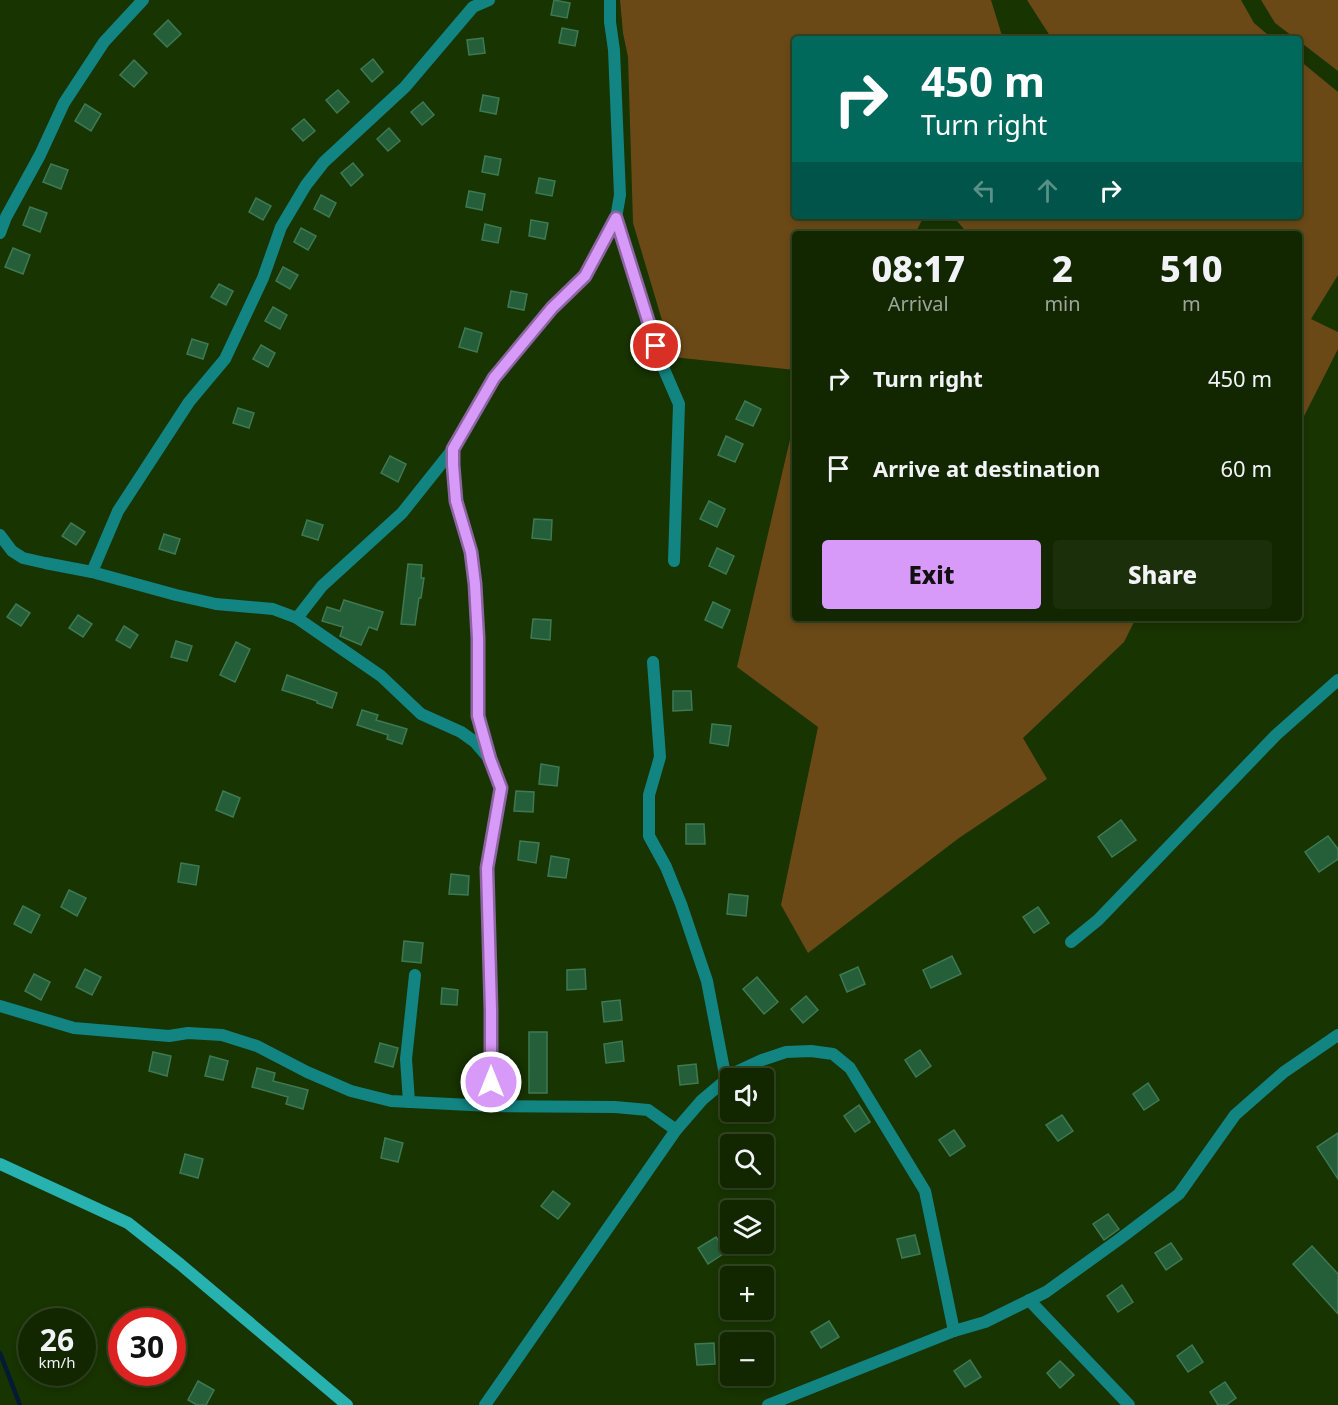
<!DOCTYPE html>
<html lang="en">
<head>
<meta charset="utf-8">
<style>
  body { margin:0; font-family:"Noto Sans",sans-serif; background:#1b2f0a; color:#f1f3f6; height:100vh; display:flex; flex-direction:column; font-size:22px; white-space:nowrap }
  * { box-sizing:border-box; margin:0 }
  p { font-size:20px; color:#9ca599 }
  .icon { flex:none; width:33px; height:33px; fill:none; stroke:currentColor; stroke-width:2; stroke-linecap:round; stroke-linejoin:round }
  .map { position:relative; flex:1; overflow:hidden }
  .sheet { position:absolute; left:792px; top:231px; width:510px; height:390px; display:flex; flex-direction:column; background:#122700; border-radius:6px; box-shadow:0 3px 9px #0003,0 0 0 2px #314422 }
  .sheet>* { flex:none }
  .banner { position:absolute; left:792px; top:36px; width:510px; height:183px; border-radius:6px; box-shadow:0 3px 9px #0003,0 0 0 2px #314422; background:#00695c; color:#fff; overflow:hidden }
  .fabs { position:absolute; left:720px; top:1068px; display:grid; gap:12px }
  .fabs a { display:grid; place-items:center; width:54px; height:54px; border-radius:6px; background:#122700; box-shadow:0 3px 9px #0003,0 0 0 2px #314422; font-size:30px }
  .speed { position:absolute; left:18px; top:1308px; display:flex; gap:12px; font-size:30px; font-weight:700; text-align:center }
  .speed>* { display:grid; place-content:center; width:78px; height:78px; border-radius:50%; background:#122700; box-shadow:0 3px 9px #0003,0 0 0 2px #314422; line-height:1 }
  .speed small { font-size:15px; font-weight:400 }
  .speed .limit { border:9px solid #d22; background:#fff; color:#111 }
  .pin { position:absolute; display:grid; place-items:center; width:51px; height:51px; color:#fff; margin:-26px; border:3px solid #fff; border-radius:50%; box-shadow:0 2px 6px #0007 }
  .me { position:absolute; width:66px; margin:-33px; rotate:0deg; stroke-linejoin:round; filter:drop-shadow(0 0 4px #0008) }
  .turn { display:flex; align-items:center; gap:21px; height:126px; padding:0 30px; font-size:27px }
  .turn .icon { width:78px; height:78px; stroke-width:2.5 }
  .turn b { display:block; font-size:42px; line-height:51px }
  .lanes { display:flex; align-items:center; height:57px; padding:0 30px; background:#0003; justify-content:center; gap:30px; direction:ltr }
  .lanes .off { opacity:.35 }
  .eta { display:flex; justify-content:space-evenly; align-items:center; height:102px; text-align:center }
  .eta b { font-size:36px; font-weight:800; line-height:42px }
  .action { display:flex; gap:12px; margin-top:auto; padding:12px 30px }
  .action a { flex:1; height:69px; border-radius:6px; background:#d89af8; color:#111; font-size:24px; font-weight:800; line-height:69px; text-align:center }
  .action a+a { background:#1b2f0a; color:#f1f3f6 }
  ul { padding:0; list-style:none }
  li { display:flex; align-items:center; gap:18px; height:90px; padding:0 30px }
  li div { flex:1 }
  li b { display:block; font-size:22px }
  li em { font-style:normal }
  .map>svg:first-child { display:block }
  .green { fill:#6a4917 }
  .lines { fill:none; stroke-linecap:round; stroke-linejoin:round }
  .stream { stroke:#051b34; stroke-width:4.5 }
  .building { fill:#245f3a; stroke:#3f7953; stroke-width:1.5 }
  .street { stroke:#128482; stroke-width:12 }
  .secondary { stroke:#27b1af; stroke-width:12 }
  .route-casing { stroke:#8c64a1; stroke-width:15 }
  .route { stroke:#d89af8; stroke-width:10 }
</style>
</head>
<body>
<div class="map">
<svg width="1338" height="1405" viewBox="0 0 1338 1405">
  <rect width="100%" height="100%" fill="#183400"/>
  <g class="green">
    <polygon points="620,0 991,0 1003,39 795,39 795,216 924,216 915,234 795,234 795,370 673,357 633,223 628,57 623,33"/>
    <polygon points="1027,0 1241,0 1254,23 1273,39 1052,39"/>
    <polygon points="1261,0 1338,0 1338,71 1299,41 1299,39 1296,39 1275,23"/>
    <polygon points="1299,60 1338,92 1338,275 1311,319 1338,332 1338,349 1299,426 1299,234 968,234 953,216 1299,216"/>
    <polygon points="795,418 795,618 1136,618 1124,642 1023,738 1047,779 959,838 808,953 781,905 818,727 737,667"/>
  </g>
  <g class="lines">
    <polyline class="stream" points="0,1353 20,1405"/>
  </g>
  <g class="building">
    <polygon points="554,0 570,3 567,18 551,15"/>
    <polygon points="168,20 181,34 167,47 154,34"/>
    <polygon points="562,28 578,31 575,46 559,43"/>
    <polygon points="483,38 485,53 469,55 467,40"/>
    <polygon points="373,59 383,72 372,82 361,69"/>
    <polygon points="134,60 147,73 134,87 120,75"/>
    <polygon points="338,90 349,102 337,113 326,100"/>
    <polygon points="483,95 499,98 496,114 480,111"/>
    <polygon points="423,102 434,115 422,125 411,112"/>
    <polygon points="85,104 101,114 91,131 75,121"/>
    <polygon points="304,119 315,131 303,141 292,129"/>
    <polygon points="389,128 400,141 388,151 377,139"/>
    <polygon points="485,156 501,159 498,175 482,172"/>
    <polygon points="353,163 363,175 351,186 341,173"/>
    <polygon points="51,164 68,170 61,189 43,182"/>
    <polygon points="539,178 555,181 552,196 536,193"/>
    <polygon points="469,191 485,194 482,210 466,207"/>
    <polygon points="321,195 336,203 329,217 314,209"/>
    <polygon points="256,198 271,206 263,220 249,212"/>
    <polygon points="30,207 47,213 40,232 23,225"/>
    <polygon points="531,220 548,223 545,239 529,236"/>
    <polygon points="485,224 501,228 498,243 482,240"/>
    <polygon points="301,228 316,236 308,250 294,242"/>
    <polygon points="13,248 30,255 23,274 5,267"/>
    <polygon points="283,267 298,275 290,289 276,281"/>
    <polygon points="219,284 233,291 226,305 211,297"/>
    <polygon points="511,291 527,294 524,310 508,307"/>
    <polygon points="273,307 287,315 280,329 265,321"/>
    <polygon points="465,328 482,333 477,352 459,347"/>
    <polygon points="192,339 208,344 203,359 187,354"/>
    <polygon points="261,345 275,353 268,367 253,359"/>
    <polygon points="745,401 761,409 753,426 736,419"/>
    <polygon points="238,408 254,413 249,428 233,423"/>
    <polygon points="726,436 743,444 735,462 718,455"/>
    <polygon points="390,456 406,464 398,482 381,473"/>
    <polygon points="709,501 725,509 717,527 700,519"/>
    <polygon points="534,519 552,520 551,540 532,538"/>
    <polygon points="307,520 323,525 318,540 302,535"/>
    <polygon points="71,523 85,532 76,545 62,536"/>
    <polygon points="164,534 180,539 175,554 159,549"/>
    <polygon points="717,548 734,556 726,574 709,566"/>
    <polygon points="408,564 422,565 421,578 424,578 421,598 419,598 415,625 401,624"/>
    <polygon points="344,600 383,612 377,630 369,627 361,645 340,636 343,627 322,621 327,607 340,611"/>
    <polygon points="713,602 730,610 722,628 705,620"/>
    <polygon points="16,604 30,613 21,626 7,617"/>
    <polygon points="78,615 92,624 83,637 69,628"/>
    <polygon points="533,619 551,620 550,640 531,638"/>
    <polygon points="124,626 138,635 130,648 116,640"/>
    <polygon points="176,641 192,646 187,661 171,657"/>
    <polygon points="236,642 250,649 235,682 220,675"/>
    <polygon points="287,675 337,693 332,708 317,703 317,701 282,690"/>
    <polygon points="673,691 691,691 692,710 673,711"/>
    <polygon points="362,710 378,715 376,720 407,729 402,744 387,739 388,735 357,725"/>
    <polygon points="712,724 731,726 728,746 710,743"/>
    <polygon points="541,764 559,767 557,786 539,784"/>
    <polygon points="223,791 240,798 233,817 216,810"/>
    <polygon points="516,791 534,792 533,812 514,811"/>
    <polygon points="1121,820 1136,840 1112,857 1098,837"/>
    <polygon points="686,824 704,824 705,844 686,844"/>
    <polygon points="1328,836 1338,849 1338,859 1319,872 1305,852"/>
    <polygon points="520,841 539,843 536,863 518,860"/>
    <polygon points="551,856 569,859 566,878 548,876"/>
    <polygon points="181,863 199,866 196,885 178,882"/>
    <polygon points="451,874 469,876 468,895 449,894"/>
    <polygon points="69,890 86,898 77,916 61,907"/>
    <polygon points="729,894 748,896 746,916 727,914"/>
    <polygon points="23,906 40,915 31,933 14,924"/>
    <polygon points="1038,907 1049,923 1034,933 1023,917"/>
    <polygon points="404,941 423,943 421,963 402,961"/>
    <polygon points="952,956 961,974 931,988 923,970"/>
    <polygon points="858,967 865,984 847,992 840,975"/>
    <polygon points="85,969 101,977 92,995 76,987"/>
    <polygon points="585,969 586,989 567,990 567,970"/>
    <polygon points="34,974 50,982 41,1000 25,991"/>
    <polygon points="757,977 778,1002 764,1014 743,989"/>
    <polygon points="442,988 458,990 457,1005 441,1004"/>
    <polygon points="806,996 818,1010 803,1023 791,1009"/>
    <polygon points="620,1000 622,1020 604,1022 602,1002"/>
    <rect x="529" y="1032" width="18" height="61"/>
    <polygon points="622,1041 624,1061 606,1063 604,1044"/>
    <polygon points="380,1043 398,1048 393,1067 375,1062"/>
    <polygon points="920,1050 931,1066 916,1077 905,1060"/>
    <polygon points="153,1052 171,1056 167,1076 149,1071"/>
    <polygon points="210,1056 228,1061 223,1080 205,1076"/>
    <polygon points="696,1064 698,1083 680,1085 678,1066"/>
    <polygon points="257,1068 275,1073 273,1081 308,1090 303,1109 286,1104 288,1097 252,1087"/>
    <polygon points="1148,1083 1159,1100 1144,1110 1133,1094"/>
    <polygon points="859,1105 870,1122 855,1132 844,1116"/>
    <polygon points="1062,1115 1073,1131 1058,1141 1046,1125"/>
    <polygon points="954,1130 965,1146 950,1156 939,1140"/>
    <polygon points="1338,1133 1338,1179 1317,1147"/>
    <polygon points="385,1138 403,1143 398,1162 381,1158"/>
    <polygon points="185,1154 203,1159 198,1178 180,1173"/>
    <polygon points="553,1191 570,1204 558,1219 541,1206"/>
    <polygon points="1108,1214 1119,1229 1104,1240 1093,1224"/>
    <polygon points="915,1235 920,1254 902,1258 897,1239"/>
    <polygon points="716,1237 726,1252 708,1264 698,1248"/>
    <polygon points="1171,1243 1182,1259 1166,1270 1155,1253"/>
    <polygon points="1312,1246 1338,1274 1338,1314 1293,1264"/>
    <polygon points="1122,1285 1133,1302 1118,1312 1107,1296"/>
    <polygon points="829,1321 839,1337 821,1348 811,1332"/>
    <polygon points="714,1343 715,1364 697,1365 695,1344"/>
    <polygon points="1192,1345 1203,1362 1188,1372 1177,1356"/>
    <polygon points="970,1360 981,1377 965,1387 954,1371"/>
    <polygon points="1060,1361 1074,1375 1060,1388 1047,1373"/>
    <polygon points="198,1381 214,1390 206,1405 197,1405 188,1400"/>
    <polygon points="1225,1382 1236,1398 1226,1405 1218,1405 1210,1392"/>
  </g>
  <g class="lines">
    <g class="street">
      <polyline points="616,218 663,367 679,404 674,561"/>
      <polyline points="0,233 6,217 40,155 64,103 104,42 143,0"/>
      <polyline points="0,535 12,551 23,558 45,563 92,572 176,595 216,604 273,609 297,618 381,676 421,714 461,732 475,742 487,756"/>
      <polyline points="92,572 118,511 189,402 225,359 263,278 281,227 306,185 324,162 405,87 473,7 489,0"/>
      <polyline points="297,618 322,586 402,513 453,449"/>
      <polyline points="653,662 660,757 649,795 649,836 666,867 681,904 707,981 726,1080"/>
      <polyline points="1071,942 1098,920 1276,735 1338,680"/>
      <polyline points="0,1006 74,1028 169,1036 188,1033 222,1035 257,1046 307,1072 351,1091 391,1101 490,1106 615,1107 648,1110 676,1130"/>
      <polyline points="409,1102 406,1059 415,975"/>
      <polyline points="490,1106 491,1010 487,868 501,788 490,759 478,716 478,638 475,584 471,552 456,501 453,465 453,449 494,378 552,308 585,276 616,218 620,195 614,50 610,22 610,0"/>
      <polyline points="1029,1300 1129,1405"/>
      <polyline points="485,1405 676,1130 702,1100 734,1073 762,1060 786,1052 811,1051 833,1054 850,1068 925,1191 954,1331"/>
      <polyline points="768,1405 954,1331 985,1322 1046,1292 1121,1238 1179,1194 1235,1115 1284,1072 1338,1035"/>
    </g>
    <polyline class="secondary" points="0,1164 128,1223 180,1264 347,1405"/>
  </g>
  <g class="lines">
    <defs>
      <polyline id="route" points="491,1082 491,1010 487,868 501,788 490,759 478,716 478,638 475,584 471,552 456,501 453,465 453,449 494,378 552,308 585,276 616,218 656,346"/>
    </defs>
    <use href="#route" class="route-casing"/>
    <use href="#route" class="route"/>
  </g>
</svg>
<div class="fabs">
<a><svg class="icon" aria-label="sound" viewBox="0 0 24 24"><path d="M4 9h4l5-4v14l-5-4H4zM17 9q2 3 0 6"/></svg></a>
<a><svg class="icon" aria-label="search" viewBox="0 0 24 24"><circle cx="10" cy="10" r="6"/><path d="M15 15l6 6"/></svg></a>
<a><svg class="icon" aria-label="layers" viewBox="0 0 24 24"><path d="M12 4l9 5-9 5-9-5zM3 14l9 5 9-5"/></svg></a>
<a>+</a>
<a>−</a>
</div>
<div class="speed"><div>26<small>km/h</small></div><div class="limit">30</div></div>
<div class="pin" style="left:656px;top:346px;background:#d93025"><svg class="icon" aria-label="arrive" viewBox="0 0 24 24"><path d="M6 21V4h12l-3 4 3 4H6"/></svg></div>
<svg class="me" style="left:491px;top:1082px" viewBox="-20 -20 40 40"><circle r="17" fill="#d89af8" stroke="#fff" stroke-width="3"/><path d="M0-11L8 9 0 5-8 9z" fill="#fff"/></svg>
<div class="banner">
<div class="turn"><svg class="icon" aria-label="right" viewBox="0 0 24 24"><path d="M7 20v-9h11M14 6l5 5-5 5"/></svg><div><b>450 m</b>Turn right</div></div>
<div class="lanes"><svg class="icon off" aria-label="left" viewBox="0 0 24 24"><path d="M17 20v-9H6M10 6l-5 5 5 5"/></svg><svg class="icon off" aria-label="ahead" viewBox="0 0 24 24"><path d="M12 20V5M6 11l6-6 6 6"/></svg><svg class="icon" aria-label="right" viewBox="0 0 24 24"><path d="M7 20v-9h11M14 6l5 5-5 5"/></svg></div>
</div>
<section class="sheet">
<div class="eta">
<div><b>08:17</b><p>Arrival</p></div>
<div><b>2</b><p>min</p></div>
<div><b>510</b><p>m</p></div>
</div>
<ul>
<li><svg class="icon" aria-label="right" viewBox="0 0 24 24"><path d="M7 20v-9h11M14 6l5 5-5 5"/></svg><div><b>Turn right</b></div><em>450 m</em></li>
<li><svg class="icon" aria-label="arrive" viewBox="0 0 24 24"><path d="M6 21V4h12l-3 4 3 4H6"/></svg><div><b>Arrive at destination</b></div><em>60 m</em></li>
</ul>
<div class="action"><a>Exit</a><a>Share</a></div>
</section>
</div>
</body>
</html>
